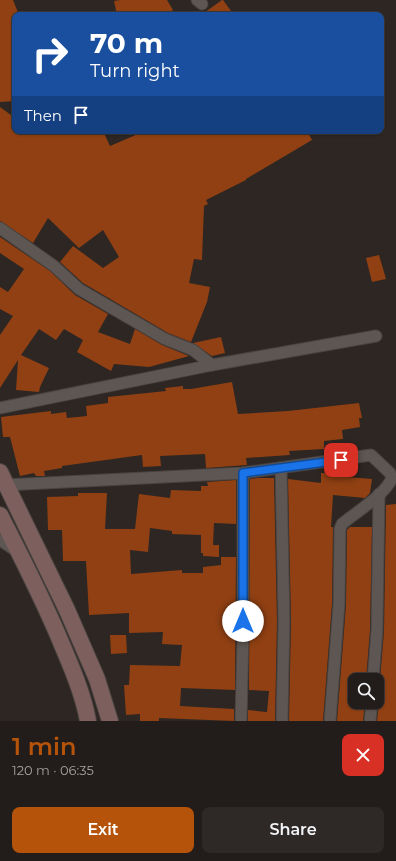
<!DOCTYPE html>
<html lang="en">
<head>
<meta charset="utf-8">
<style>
  body { margin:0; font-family:Montserrat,sans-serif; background:#2e2927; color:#f1f3f6; height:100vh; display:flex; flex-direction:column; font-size:15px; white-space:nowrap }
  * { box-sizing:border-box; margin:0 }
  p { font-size:13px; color:#a2a1a2 }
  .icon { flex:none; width:22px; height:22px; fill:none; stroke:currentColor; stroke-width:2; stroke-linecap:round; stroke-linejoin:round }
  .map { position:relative; height:721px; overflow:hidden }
  .drawer { display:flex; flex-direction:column; background:#221c1a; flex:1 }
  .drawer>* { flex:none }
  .banner { position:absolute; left:12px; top:12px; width:372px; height:122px; border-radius:8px; box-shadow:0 1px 3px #0004,0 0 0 1px #3f3a39; background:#1a4fa0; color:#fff; overflow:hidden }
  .fabs { position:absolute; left:348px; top:673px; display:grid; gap:8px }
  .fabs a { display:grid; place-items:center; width:36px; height:36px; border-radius:8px; background:#221c1a; box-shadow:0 1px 3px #0004,0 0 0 1px #3f3a39; font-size:20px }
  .pin { position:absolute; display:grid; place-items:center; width:34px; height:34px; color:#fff; margin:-17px; border-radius:8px; box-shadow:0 2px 6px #0006 }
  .me { position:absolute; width:44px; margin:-22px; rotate:0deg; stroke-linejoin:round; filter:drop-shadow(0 0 3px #0008) }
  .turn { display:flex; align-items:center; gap:14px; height:84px; padding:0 12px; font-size:18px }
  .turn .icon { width:52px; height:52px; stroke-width:2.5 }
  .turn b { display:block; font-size:28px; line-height:34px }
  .then { display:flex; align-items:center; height:38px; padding:0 12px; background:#0003; gap:8px; font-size:15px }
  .round { display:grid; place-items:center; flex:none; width:42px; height:42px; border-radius:8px; background:#2e2927 }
  .overview { display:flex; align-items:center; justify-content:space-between; height:68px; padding:0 12px }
  h1 { font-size:24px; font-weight:600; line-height:30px; color:#b45309 }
  .action { display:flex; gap:8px; margin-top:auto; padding:8px 12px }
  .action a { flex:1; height:46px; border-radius:8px; background:#b45309; color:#fff; font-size:16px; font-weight:600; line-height:46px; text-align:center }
  .action a+a { background:#2e2927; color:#f1f3f6 }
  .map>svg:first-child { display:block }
  .building { fill:#904013 }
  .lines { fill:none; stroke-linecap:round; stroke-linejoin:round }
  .street-casing { stroke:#494341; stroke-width:13 }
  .secondary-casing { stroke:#494341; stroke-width:18 }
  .street { stroke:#5e5652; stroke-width:11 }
  .secondary { stroke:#7d605d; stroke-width:16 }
  .route-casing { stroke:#114b97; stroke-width:10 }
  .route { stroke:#1a73e8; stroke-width:7 }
</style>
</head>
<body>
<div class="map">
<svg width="396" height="721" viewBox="0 0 396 721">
  <rect width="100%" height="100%" fill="#2d2622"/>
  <g class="building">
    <polygon points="0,0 13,0 19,15 15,15 15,101 0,102"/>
    <polygon points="120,0 167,0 173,10 165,15 117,15 114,1"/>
    <polygon points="223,0 234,15 201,15 222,0"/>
    <polygon points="0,107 15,118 15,131 103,131 110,146 138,134 137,131 307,131 312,140 246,179 246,180 206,200 208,204 204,206 202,260 194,259 189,283 210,287 207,302 191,342 168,333 83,283 60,262 73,246 103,268 119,257 103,230 79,248 48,218 33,243 0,221"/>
    <polygon points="0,237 50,271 75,295 108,314 98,332 130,344 135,329 162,345 189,356 149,367 114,364 111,371 77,352 83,340 64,329 56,340 39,329 21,355 49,368 40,387 39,392 16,390 18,360 0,388 0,335 13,316 0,309 0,287 8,292 24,269 0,253"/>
    <polygon points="379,255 386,279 372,282 366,258"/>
    <polygon points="221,337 225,353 212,356 193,343"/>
    <polygon points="232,382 238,414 288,411 359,403 362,418 359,418 360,427 342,430 343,439 324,441 324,449 289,451 290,455 246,458 247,465 206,468 205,454 160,456 161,466 143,467 142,455 62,466 62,468 44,471 45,476 36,476 34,473 20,476 10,437 3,437 1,417 51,411 51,414 66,412 67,418 87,416 86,406 108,403 108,397 166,391 165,388 183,386 183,389 191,389"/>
    <polygon points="321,473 334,473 334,476 372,479 370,493 365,498 333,495 331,527 333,527 332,604 323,721 289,721 291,621 288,479 321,483"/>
    <polygon points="258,478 274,478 277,621 275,721 248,721 248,710 267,712 269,691 249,690 250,479"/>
    <polygon points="236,480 236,524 214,523 213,545 219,545 219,557 203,556 203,553 201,553 201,535 172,534 172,531 150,528 148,552 130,550 131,574 182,570 182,573 203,573 203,567 221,565 221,557 236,557 235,690 181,688 180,706 234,709 234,721 159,718 159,721 140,721 140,714 126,715 124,685 129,685 130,665 180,666 182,645 162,644 163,632 129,633 129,613 89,615 86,561 63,561 62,530 48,530 47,497 78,496 78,493 107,493 105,529 135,529 139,494 170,498 171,490 201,491 201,486 208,486 207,482"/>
    <polygon points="396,504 396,721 377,721 379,703 377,686 380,681 384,630 386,505"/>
    <polygon points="350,527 372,527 370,630 366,680 353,680 351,702 365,702 363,721 337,721 346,605 347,530"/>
    <polygon points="110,635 126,635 127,653 111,654"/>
  </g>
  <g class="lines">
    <defs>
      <g id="street">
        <polyline points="197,0 202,4"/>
        <polyline points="0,228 54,266 79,289 165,339 193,350 212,365"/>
        <polyline points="0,408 212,365 376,336"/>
        <polyline points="281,468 284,621 282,721"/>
        <path d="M 5,485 L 243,473 L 371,455 L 390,473 L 392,478 C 385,495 356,512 342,524 L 340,529 L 339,604 L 330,721"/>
        <polyline points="0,540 18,552"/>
        <polyline points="373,680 377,630 379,494"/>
        <polyline points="241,721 243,634 243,473"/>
        <polyline points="370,721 372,702"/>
      </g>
      <g id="secondary">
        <polyline points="0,472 67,610 97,679 110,721"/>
        <path d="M 0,515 C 21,556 42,597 60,640 C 71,666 83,693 88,721"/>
      </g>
    </defs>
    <use href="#street" class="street-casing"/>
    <use href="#secondary" class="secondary-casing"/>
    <use href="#street" class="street"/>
    <use href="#secondary" class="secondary"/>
  </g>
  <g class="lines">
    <defs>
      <polyline id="route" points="243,621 243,473 341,460"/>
    </defs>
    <use href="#route" class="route-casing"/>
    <use href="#route" class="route"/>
  </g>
</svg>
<div class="fabs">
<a><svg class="icon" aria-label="search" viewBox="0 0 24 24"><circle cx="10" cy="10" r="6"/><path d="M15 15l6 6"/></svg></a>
</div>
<div class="pin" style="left:341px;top:460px;background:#d93025"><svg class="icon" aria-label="arrive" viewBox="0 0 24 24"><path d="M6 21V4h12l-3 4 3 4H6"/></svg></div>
<svg class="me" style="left:243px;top:621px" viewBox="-20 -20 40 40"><circle r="19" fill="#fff"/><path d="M0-13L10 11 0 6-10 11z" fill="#1a73e8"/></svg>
<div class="banner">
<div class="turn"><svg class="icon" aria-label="right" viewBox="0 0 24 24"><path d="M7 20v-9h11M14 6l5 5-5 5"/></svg><div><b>70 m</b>Turn right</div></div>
<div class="then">Then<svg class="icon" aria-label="arrive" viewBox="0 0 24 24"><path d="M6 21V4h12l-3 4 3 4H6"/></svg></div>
</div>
</div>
<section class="drawer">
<div class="overview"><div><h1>1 min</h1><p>120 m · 06:35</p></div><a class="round" style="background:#d93025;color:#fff"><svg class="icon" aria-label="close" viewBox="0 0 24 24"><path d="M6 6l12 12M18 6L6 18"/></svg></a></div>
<div class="action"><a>Exit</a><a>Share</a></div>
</section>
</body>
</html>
